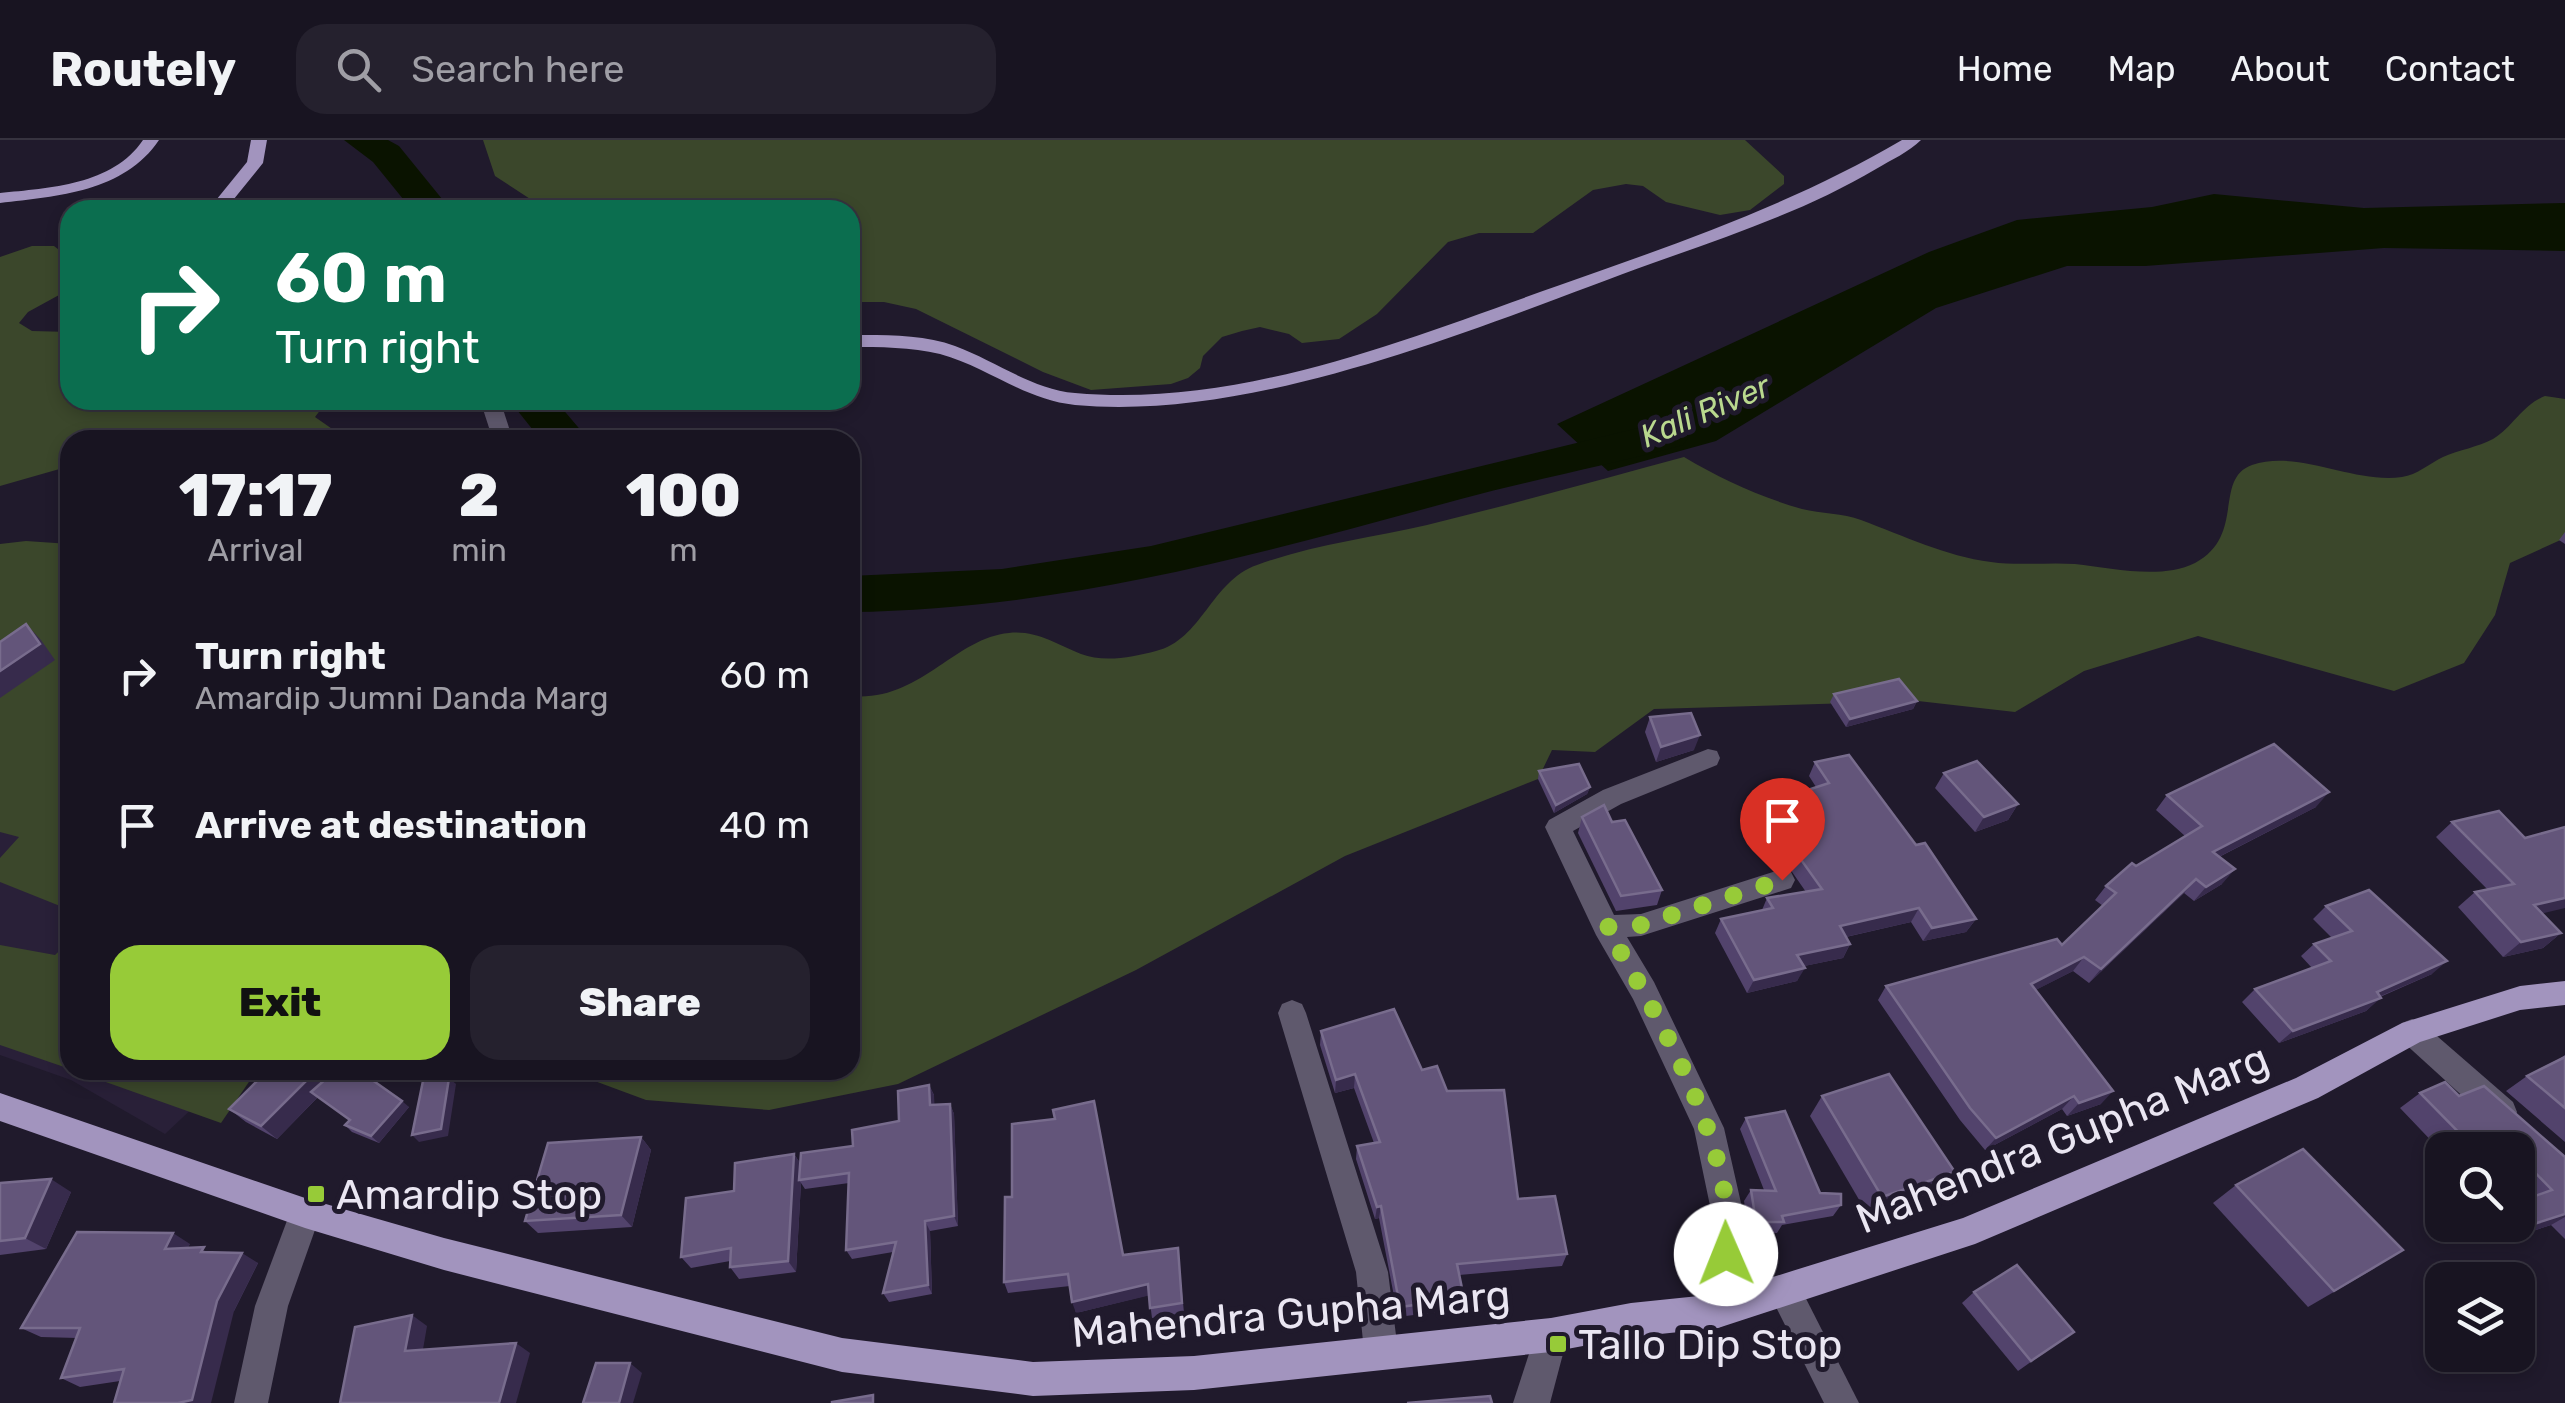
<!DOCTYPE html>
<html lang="en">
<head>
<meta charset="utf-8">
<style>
  body { margin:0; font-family:Rubik,sans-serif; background:#25212e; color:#f1f3f6; height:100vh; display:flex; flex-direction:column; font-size:38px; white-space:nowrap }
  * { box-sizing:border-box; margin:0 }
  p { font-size:32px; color:#9f9ea5 }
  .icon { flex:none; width:55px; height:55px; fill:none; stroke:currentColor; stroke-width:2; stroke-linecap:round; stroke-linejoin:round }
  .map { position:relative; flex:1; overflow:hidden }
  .sheet { position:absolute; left:60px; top:290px; width:800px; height:650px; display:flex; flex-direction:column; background:#181421; border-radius:30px; box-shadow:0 5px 15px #0003,0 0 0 2px #36333f }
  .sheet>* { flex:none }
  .guide { position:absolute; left:60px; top:60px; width:800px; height:210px; border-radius:30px; box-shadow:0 5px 15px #0003,0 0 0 2px #36333f; background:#0b6e4f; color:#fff; overflow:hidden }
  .buttons { position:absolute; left:2425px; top:992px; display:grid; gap:20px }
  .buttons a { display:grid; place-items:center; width:110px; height:110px; border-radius:20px; background:#181421; box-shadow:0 5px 15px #0003,0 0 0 2px #36333f; font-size:50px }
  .pin { position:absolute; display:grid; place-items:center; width:85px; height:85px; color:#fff; margin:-102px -42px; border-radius:50% 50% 50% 0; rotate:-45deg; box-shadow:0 0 10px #0007 }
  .pin .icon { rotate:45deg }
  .me { position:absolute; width:110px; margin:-55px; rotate:359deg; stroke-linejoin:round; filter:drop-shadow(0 0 8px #0008) }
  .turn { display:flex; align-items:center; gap:35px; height:210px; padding:0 50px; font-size:45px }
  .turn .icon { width:130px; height:130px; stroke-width:2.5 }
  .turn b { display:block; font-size:70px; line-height:85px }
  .eta { display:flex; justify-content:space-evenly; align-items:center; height:170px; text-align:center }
  .eta b { font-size:60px; font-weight:800; line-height:70px }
  .action { display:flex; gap:20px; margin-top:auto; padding:20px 50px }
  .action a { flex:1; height:115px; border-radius:30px; background:#97cb38; color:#111; font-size:40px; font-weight:800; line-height:115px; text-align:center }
  .action a+a { background:#25212e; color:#f1f3f6 }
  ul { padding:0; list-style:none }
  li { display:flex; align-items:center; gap:30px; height:150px; padding:0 50px }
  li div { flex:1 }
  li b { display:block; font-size:38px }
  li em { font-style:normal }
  header { display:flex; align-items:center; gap:60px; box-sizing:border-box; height:140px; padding:0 50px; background:#181421; border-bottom:2px solid #36333f }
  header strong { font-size:48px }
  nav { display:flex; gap:55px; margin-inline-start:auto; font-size:35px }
  .search { width:700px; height:90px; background:#25212e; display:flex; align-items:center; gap:25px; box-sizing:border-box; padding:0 35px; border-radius:30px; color:#9f9ea5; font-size:38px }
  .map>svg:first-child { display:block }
  .built { fill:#292038 }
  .green { fill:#3b472b }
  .water { fill:#0a1300 }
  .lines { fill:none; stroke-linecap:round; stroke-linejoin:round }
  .river { fill:#0a1300; fill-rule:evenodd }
  .minor { fill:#5f596d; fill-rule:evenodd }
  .major { fill:#a294be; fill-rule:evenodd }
  .wall { fill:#52436c }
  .shaded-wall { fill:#372b4c }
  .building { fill:#63557a; stroke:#786c8d; stroke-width:2.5 }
  .route { stroke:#97cb38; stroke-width:18; stroke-dasharray:0 32.4 }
  .poi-dot { fill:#97cb38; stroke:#201a2c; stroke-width:4 }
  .labels { text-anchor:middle; stroke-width:10; stroke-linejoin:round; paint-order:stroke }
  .far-water-label { font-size:32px; font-style:italic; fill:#b9d88e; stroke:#201a2c }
  .near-street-label { font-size:42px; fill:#eae6f2; stroke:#201a2c }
  .near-poi-label { font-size:42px; fill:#eae6f2; stroke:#201a2c; text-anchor:start }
</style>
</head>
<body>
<header>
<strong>Routely</strong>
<div class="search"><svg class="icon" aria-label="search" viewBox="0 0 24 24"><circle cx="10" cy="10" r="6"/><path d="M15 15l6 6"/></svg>Search here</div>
<nav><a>Home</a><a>Map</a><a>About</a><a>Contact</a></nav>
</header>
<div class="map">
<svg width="2565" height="1263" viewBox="0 0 2565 1263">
  <rect width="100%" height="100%" fill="#201a2c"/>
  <polygon class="built" points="0,687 70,714 70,930 233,930 165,994 71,940 0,915"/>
  <g class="green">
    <polygon points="483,0 1745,0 1784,36 1784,44 1750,70 1720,75 1666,62 1643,46 1626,44 1593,50 1533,93 1479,93 1448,102 1377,174 1339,199 1302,203 1289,194 1260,187 1242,191 1222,197 1203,216 1200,228 1188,238 1171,244 1091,250 1043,232 916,169 884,162 850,162 850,70 547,70 495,36"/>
    <path d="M 32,106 L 54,106 L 63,113 L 59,122 L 70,125 L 70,149 L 28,172 L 19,183 L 32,191 L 70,192 L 70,260 L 328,260 L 315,277 L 348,300 L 281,300 L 289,291 C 215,291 144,300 70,300 L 70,326 L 0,346 L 0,117 Z"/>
    <path d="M 2545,256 L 2565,259 L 2565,398 L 2510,423 L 2495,475 L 2464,523 L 2394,551 L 2198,496 L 2084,531 L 2015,572 L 1918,561 L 1654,569 L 1595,612 L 1552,610 L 1538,639 L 1345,716 L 1136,830 L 898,944 L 769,970 L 646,960 L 565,930 L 850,930 L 850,556 C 919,563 954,498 1009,493 C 1037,490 1057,505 1081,514 C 1104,523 1133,517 1156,511 C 1202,500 1211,441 1257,425 C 1311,405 1371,398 1427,385 C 1513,364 1599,340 1684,317 C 1721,339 1760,357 1802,369 C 1821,374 1843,373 1861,380 C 1904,396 1945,416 1991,422 C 2018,426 2047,422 2075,424 C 2111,428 2161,440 2195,423 C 2246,396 2213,339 2252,325 C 2299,309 2353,344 2402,337 C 2417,335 2430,323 2443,317 C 2459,310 2478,307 2493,299 C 2513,287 2522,265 2545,256 Z"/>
    <polygon points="26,401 70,404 70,770 0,742 0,718 19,697 0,692 0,404"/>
    <polygon points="70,801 70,929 0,905 0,805 55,815"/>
    <polygon points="72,930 257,930 221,983"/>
  </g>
  <polygon class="water" points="2214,54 2364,68 2565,63 2565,111 2384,108 2145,126 2067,126 1936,168 1716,301 1608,331 1557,284 1929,112 2017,80 2152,67"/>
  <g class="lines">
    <g class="river">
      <polygon points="344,0 388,0 399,6 451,70 412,70 373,22"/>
      <polygon points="509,260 555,260 589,300 541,300"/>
      <path d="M 1667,281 L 1683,285 L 1690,295 L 1683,305 C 1610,325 1535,339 1461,359 C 1255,415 1066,469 850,472 L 850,436 L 1002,429 L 1151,406 Z"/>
    </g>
    <g class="minor">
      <polygon points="480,260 500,260 513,300 493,300"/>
      <polygon points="1708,609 1717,611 1720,618 1717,625 1621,664 1573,691 1614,775 1641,774 1782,729 1791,732 1795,740 1791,748 1641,796 1627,797 1654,842 1724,988 1746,1085 1735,1171 1730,1183 1718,1188 1706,1183 1701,1171 1714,1085 1694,989 1633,859 1596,795 1545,687 1549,680 1603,650"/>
      <polygon points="1292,860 1302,864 1306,873 1388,1132 1398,1211 1393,1223 1381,1228 1369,1223 1364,1211 1356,1132 1278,873 1282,864"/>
      <polygon points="2412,879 2422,883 2513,962 2517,972 2513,982 2502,986 2491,982 2402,901 2398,892 2402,883"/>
      <polygon points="305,1058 316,1062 321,1073 288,1166 268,1263 234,1263 255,1166 294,1062"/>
      <polygon points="1784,1135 1796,1139 1859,1263 1824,1263 1768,1151 1772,1139"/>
      <polygon points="1551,1178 1563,1183 1568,1195 1550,1263 1513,1263 1539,1183"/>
    </g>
    <g class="major">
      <path d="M 143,0 L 159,0 C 124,52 58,56 0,63 L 0,53 C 49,48 113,45 143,0 Z"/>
      <polygon points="251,0 267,0 263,23 225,70 208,70 247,22"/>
      <path d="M 1902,0 L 1921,0 C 1909,12 1891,20 1876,29 C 1807,70 1729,96 1653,123 C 1482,185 1259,282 1075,265 C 1024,260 988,227 940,214 C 911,207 880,207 850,207 L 850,195 C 884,195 923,194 955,206 C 996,221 1031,249 1075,253 C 1241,268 1407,199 1560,145 C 1679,103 1793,64 1902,0 Z"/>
      <polygon points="2565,841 2565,865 2520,870 2420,902 2318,958 1975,1104 1718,1188 1631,1197 1551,1212 1194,1250 1033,1256 842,1232 444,1130 305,1088 0,981 0,953 305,1058 444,1098 842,1198 1033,1222 1194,1216 1551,1178 1631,1163 1718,1154 1963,1078 2296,938 2402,883 2520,846"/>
    </g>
  </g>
  <g class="wall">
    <polygon points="2565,392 2565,404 2559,400"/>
    <polygon points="1834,554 1917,561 1913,569 1846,587 1830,562"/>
    <polygon points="1650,577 1694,610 1656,622 1645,592"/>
    <polygon points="1815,622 1916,705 1976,779 1966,792 1923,801 1911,782 1846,797 1850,804 1843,818 1804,826 1797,841 1747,853 1715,793 1721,779 1762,770 1767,758 1806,752 1756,680 1762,665 1816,647 1809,636"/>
    <polygon points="1539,631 1590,647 1587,654 1554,673 1538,639"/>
    <polygon points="1944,633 2018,664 2008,680 1975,692 1935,648"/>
    <polygon points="2167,655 2316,667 2219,717 2222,744 2194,761 2184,753 2089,843 2073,831 2035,850 2101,964 2067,976 2062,969 1985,1010 1960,980 1878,860 1886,846 2062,805 2103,766 2095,760 2106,746 2185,696 2156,670"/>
    <polygon points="1582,677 1612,682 1662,750 1657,765 1616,771 1578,693"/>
    <polygon points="2452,682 2525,698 2542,774 2561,793 2543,808 2503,817 2458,767 2475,752 2488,750 2436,697"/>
    <polygon points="2326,766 2432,834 2380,857 2366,871 2279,903 2242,862 2255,849 2312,828 2301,816 2314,804 2332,798 2313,779"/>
    <polygon points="1321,891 1422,930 1447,951 1518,1059 1567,1114 1562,1126 1459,1135 1464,1158 1461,1169 1398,1177 1379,1078 1375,1079 1356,1019 1357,1006 1374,1003 1354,948 1335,953 1320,905"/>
    <polygon points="2565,915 2565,1002 2506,951 2527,936 2555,922"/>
    <polygon points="314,933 323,941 409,967 379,1003 352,992 345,985 349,980 318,957 277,999 246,982 229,969"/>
    <polygon points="929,945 934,955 934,965 950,964 954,974 958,1086 930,1091 932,1154 889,1162 883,1153 893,1112 852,1119 846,1110 849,1043 805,1049 801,1043 796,1132 739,1139 730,1127 730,1121 691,1128 681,1117 734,1051 794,1014 800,1023 853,1006 899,981"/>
    <polygon points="2420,953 2459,956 2565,1017 2565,1099 2551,1085 2495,1103 2480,1085 2518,1085 2525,1059 2518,1052 2518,1010 2442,1010 2442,1012 2400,968"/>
    <polygon points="1822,956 1938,1050 1868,1075 1810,976"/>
    <polygon points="1746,978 1820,1053 1841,1065 1833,1076 1782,1085 1777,1093 1749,1093 1744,1061 1751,1050 1764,1050 1740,989"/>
    <polygon points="641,997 651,1010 632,1087 538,1093 525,1081"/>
    <polygon points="0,1043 71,1052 46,1109 0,1115"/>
    <polygon points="2236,1045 2375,1128 2308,1167 2213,1063"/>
    <polygon points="190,1104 188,1107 258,1123 234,1171 120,1241 80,1247 61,1238 77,1198 41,1197 21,1188"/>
    <polygon points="1124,1115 1179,1120 1184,1173 1152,1178 1149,1155 1076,1173 1070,1146 1008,1153 1004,1142"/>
    <polygon points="1974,1152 2074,1192 2018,1231 1962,1163"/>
  </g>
  <g class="shaded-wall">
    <polygon points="26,484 41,500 55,520 0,558 0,531"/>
    <polygon points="1917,561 1913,569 1846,587 1850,579"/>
    <polygon points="1700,595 1694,610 1656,622 1661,607"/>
    <polygon points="1590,647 1587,654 1554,673 1556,665"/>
    <polygon points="2329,652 2316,667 2201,726 2213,712"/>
    <polygon points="2018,664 2008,680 1975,692 1984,677"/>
    <polygon points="2235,729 2222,744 2194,761 2206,747"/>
    <polygon points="2196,739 2184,753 2089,843 2101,829"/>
    <polygon points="2565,758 2565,768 2516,780 2534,765"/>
    <polygon points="1919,768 1911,782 1832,800 1840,786"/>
    <polygon points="1976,779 1966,792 1923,801 1932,788"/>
    <polygon points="2561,793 2543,808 2503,817 2521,802"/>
    <polygon points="1850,804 1843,818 1790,829 1797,815"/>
    <polygon points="2084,817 2073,831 2020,858 2031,844"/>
    <polygon points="2447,821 2432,834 2362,864 2377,852"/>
    <polygon points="1805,828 1797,841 1747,853 1754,840"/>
    <polygon points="2381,858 2366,871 2279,903 2293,891"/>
    <polygon points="314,933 329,946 311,952 318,957 277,999 261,986"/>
    <polygon points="1355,934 1354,948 1335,953 1336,940"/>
    <polygon points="449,938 456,944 448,996 419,1002 412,995"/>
    <polygon points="929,945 934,955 935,975 930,965"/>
    <polygon points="2113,951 2101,964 2067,976 2079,963"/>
    <polygon points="2074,956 2062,969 1985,1010 1996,998"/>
    <polygon points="402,961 409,967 379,1003 371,996"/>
    <polygon points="950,964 954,974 958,1086 954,1076"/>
    <polygon points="641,997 651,1010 632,1087 621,1075"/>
    <polygon points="794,1014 802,1026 799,1040 801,1043 796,1132 788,1121"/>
    <polygon points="1955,1032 1938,1050 1868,1075 1882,1057"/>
    <polygon points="51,1039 71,1052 46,1109 25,1098"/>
    <polygon points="1381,1066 1379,1078 1375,1079 1377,1067"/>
    <polygon points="2565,1074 2565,1077 2551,1085 2495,1103 2518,1089"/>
    <polygon points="925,1081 930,1091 932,1154 928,1145"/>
    <polygon points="173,1093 190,1104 182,1119 165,1109"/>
    <polygon points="242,1113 258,1123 234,1171 211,1263 178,1263 217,1161"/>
    <polygon points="1148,1144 1151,1155 1076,1173 1072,1162"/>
    <polygon points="412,1175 427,1186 421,1221 405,1211"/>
    <polygon points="516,1203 530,1213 516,1263 499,1263"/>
    <polygon points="630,1223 642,1233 633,1263 619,1263"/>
  </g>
  <g class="building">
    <polygon points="26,484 40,504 0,531 0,502"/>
    <polygon points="1899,539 1917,561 1850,579 1834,554"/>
    <polygon points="1691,573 1700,595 1661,607 1650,577"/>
    <polygon points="2274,604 2329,652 2213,712 2235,729 2206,747 2196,739 2101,829 2084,817 2031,844 2113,951 2079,963 2074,956 1996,998 1970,968 1886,846 2057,799 2062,805 2116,753 2106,746 2132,723 2136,726 2202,686 2167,655"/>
    <polygon points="1849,615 1916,705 1925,703 1976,779 1932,788 1919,768 1840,786 1850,804 1797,815 1805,828 1754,840 1721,779 1773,768 1767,758 1822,749 1762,665 1829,643 1815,622"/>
    <polygon points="1977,621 2018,664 1984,677 1944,633"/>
    <polygon points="1579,624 1590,647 1556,665 1539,631"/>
    <polygon points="1604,665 1612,682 1625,680 1662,750 1621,756 1582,677"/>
    <polygon points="2499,671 2525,698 2565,687 2565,758 2534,765 2561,793 2521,802 2475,752 2514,744 2452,682"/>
    <polygon points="2369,750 2447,821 2377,852 2381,858 2293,891 2255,849 2331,821 2314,804 2352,791 2326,766"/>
    <polygon points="1394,869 1422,930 1437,926 1447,951 1504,950 1518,1059 1555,1056 1567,1114 1457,1124 1464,1158 1400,1167 1381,1066 1377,1067 1357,1006 1380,1002 1355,934 1336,940 1321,891"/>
    <polygon points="2565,917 2565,968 2527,936"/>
    <polygon points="268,930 308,930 314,933 261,986 229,969"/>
    <polygon points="336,930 358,930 402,961 371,996 345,985 350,980 311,952"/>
    <polygon points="1889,934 1955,1032 1882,1057 1822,956"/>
    <polygon points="449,938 441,989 412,995 423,941"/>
    <polygon points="2445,942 2459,956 2484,946 2565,1017 2565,1074 2518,1089 2515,1085 2518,1085 2518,1062 2552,1050 2518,1015 2518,1010 2512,1010 2506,1004 2493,1010 2476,1010 2420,953"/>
    <polygon points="929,945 930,965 950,964 954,1076 925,1081 928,1145 883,1153 896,1102 846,1110 849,1033 799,1040 801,1013 853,1006 852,990 899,981 898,951"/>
    <polygon points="1094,961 1123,1115 1178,1108 1182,1163 1150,1168 1148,1144 1072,1162 1068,1134 1004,1142 1005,1057 1012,1057 1012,984 1055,979 1053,970"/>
    <polygon points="1785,971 1820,1053 1841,1054 1841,1065 1782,1076 1784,1082 1756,1082 1751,1050 1776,1051 1746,978"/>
    <polygon points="641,997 621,1075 525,1081 548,1003"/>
    <polygon points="2303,1009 2403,1110 2334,1151 2236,1045"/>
    <polygon points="794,1014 788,1121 730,1127 731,1108 681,1117 686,1058 734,1051 735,1023"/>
    <polygon points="51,1039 25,1098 0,1101 0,1043"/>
    <polygon points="77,1092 173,1093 165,1109 204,1107 201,1112 242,1113 217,1161 192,1260 178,1263 114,1263 124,1229 61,1238 80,1188 21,1188"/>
    <polygon points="2017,1125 2074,1192 2031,1221 1974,1152"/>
    <polygon points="412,1175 405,1211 516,1203 499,1263 340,1263 355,1187"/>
    <polygon points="596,1223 630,1223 619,1263 583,1263"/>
    <polygon points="873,1255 873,1263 832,1263 832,1262"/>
    <polygon points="1490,1256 1492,1263 1407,1263"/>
  </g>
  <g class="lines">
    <path class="route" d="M 1726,1114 C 1740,1013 1656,872 1606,787 L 1641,785 L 1782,740"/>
  </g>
  <g class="poi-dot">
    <rect x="306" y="1044" width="20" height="20" rx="5"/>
    <rect x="1548" y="1194" width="20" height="20" rx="5"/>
  </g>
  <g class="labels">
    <g class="far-water-label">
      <text transform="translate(1705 271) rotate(-23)" y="11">Kali River</text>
    </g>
    <g class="near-street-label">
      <text transform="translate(2062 998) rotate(-22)" y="15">Mahendra Gupha Marg</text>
      <text transform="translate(1291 1173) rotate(-5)" y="15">Mahendra Gupha Marg</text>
    </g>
    <g class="near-poi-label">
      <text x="336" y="1069">Amardip Stop</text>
      <text x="1578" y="1219">Tallo Dip Stop</text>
    </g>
  </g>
</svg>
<div class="buttons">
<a><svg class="icon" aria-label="search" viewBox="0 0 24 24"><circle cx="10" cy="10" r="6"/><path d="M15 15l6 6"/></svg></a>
<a><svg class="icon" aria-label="layers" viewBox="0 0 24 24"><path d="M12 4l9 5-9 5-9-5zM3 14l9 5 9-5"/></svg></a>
</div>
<div class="pin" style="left:1782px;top:740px;background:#d93025"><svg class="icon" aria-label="arrive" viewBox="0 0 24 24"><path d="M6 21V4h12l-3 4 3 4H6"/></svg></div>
<svg class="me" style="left:1726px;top:1114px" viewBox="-20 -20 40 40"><circle r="19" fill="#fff"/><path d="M0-13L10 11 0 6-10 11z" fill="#97cb38"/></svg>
<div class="guide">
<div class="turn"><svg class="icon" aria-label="right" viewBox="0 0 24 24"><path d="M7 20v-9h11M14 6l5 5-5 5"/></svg><div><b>60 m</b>Turn right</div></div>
</div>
<section class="sheet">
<div class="eta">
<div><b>17:17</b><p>Arrival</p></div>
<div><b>2</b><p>min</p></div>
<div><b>100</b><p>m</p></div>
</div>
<ul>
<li><svg class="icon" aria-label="right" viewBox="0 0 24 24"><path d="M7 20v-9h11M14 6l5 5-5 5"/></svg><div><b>Turn right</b><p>Amardip Jumni Danda Marg</p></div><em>60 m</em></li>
<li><svg class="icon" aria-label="arrive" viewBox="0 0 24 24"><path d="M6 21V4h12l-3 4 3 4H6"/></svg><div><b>Arrive at destination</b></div><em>40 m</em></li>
</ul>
<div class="action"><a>Exit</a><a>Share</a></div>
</section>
</div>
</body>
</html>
